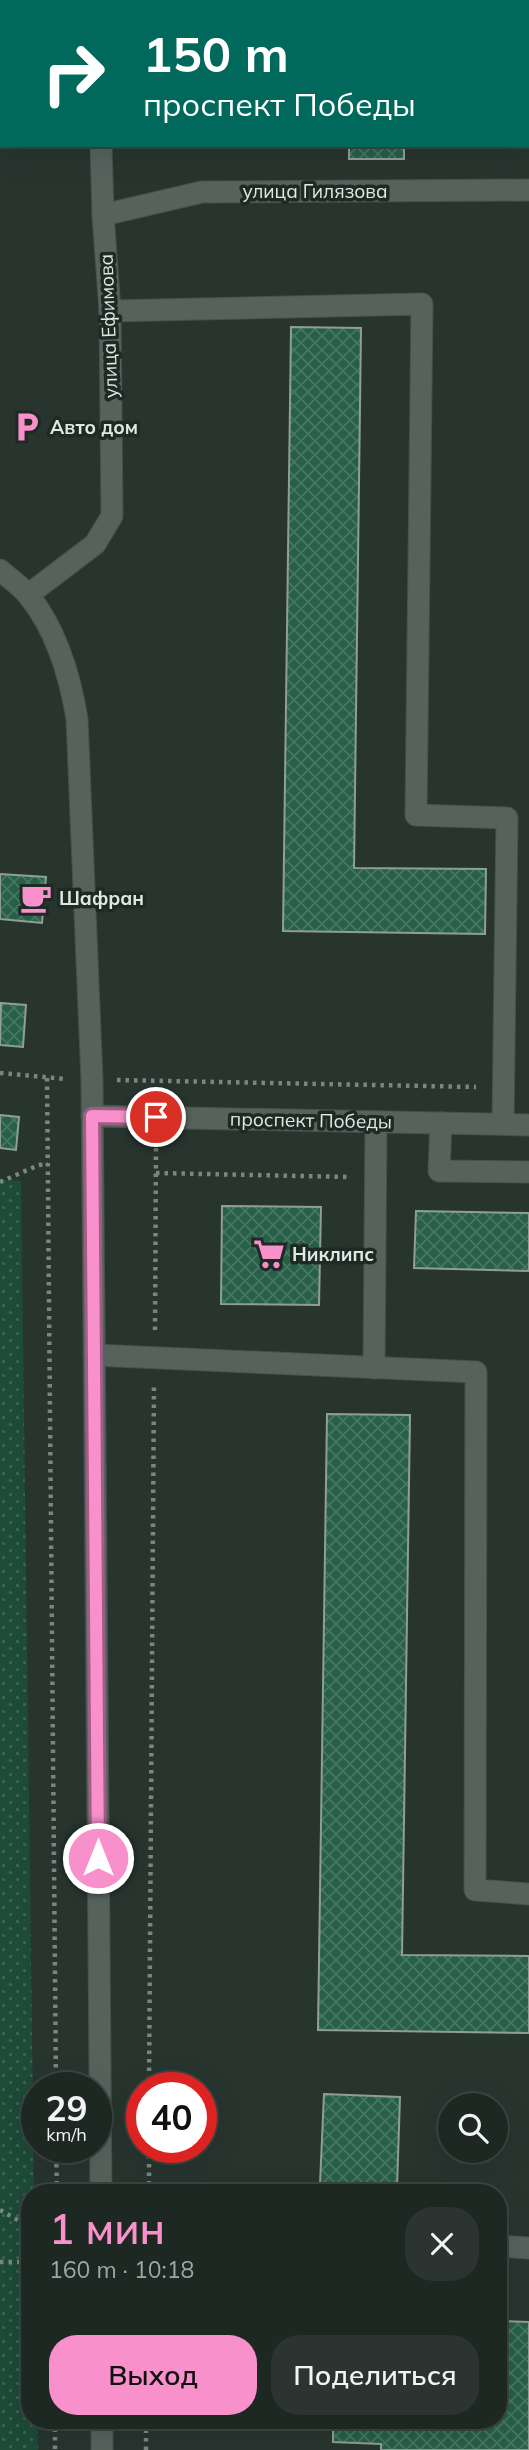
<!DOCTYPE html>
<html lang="ru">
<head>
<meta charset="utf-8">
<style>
  body { margin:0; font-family:Mulish,sans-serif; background:#2b3430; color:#f1f3f6; height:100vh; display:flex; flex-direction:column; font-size:26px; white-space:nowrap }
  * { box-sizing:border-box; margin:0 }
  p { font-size:23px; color:#a1a6a6 }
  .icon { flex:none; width:38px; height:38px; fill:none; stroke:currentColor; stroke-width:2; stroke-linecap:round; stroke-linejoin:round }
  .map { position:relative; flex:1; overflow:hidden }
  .details { position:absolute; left:21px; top:2184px; width:486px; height:245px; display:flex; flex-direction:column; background:#1e2823; border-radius:28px; box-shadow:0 7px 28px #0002,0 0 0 2px #3c4441 }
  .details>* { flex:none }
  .guide { position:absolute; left:0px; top:0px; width:530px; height:147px; box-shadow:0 7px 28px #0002,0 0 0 2px #3c4441; background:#00695c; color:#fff; overflow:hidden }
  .controls { position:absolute; left:438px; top:2093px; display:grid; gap:14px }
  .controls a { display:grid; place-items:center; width:70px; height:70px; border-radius:50%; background:#1e2823; box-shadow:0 7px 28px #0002,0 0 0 2px #3c4441; font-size:35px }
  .speed { position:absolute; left:21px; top:2072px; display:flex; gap:14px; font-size:35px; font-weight:700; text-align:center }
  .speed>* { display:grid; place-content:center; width:91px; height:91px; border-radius:50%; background:#1e2823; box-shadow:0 7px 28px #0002,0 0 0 2px #3c4441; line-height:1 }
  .speed small { font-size:18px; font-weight:400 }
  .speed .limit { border:10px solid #d22; background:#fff; color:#111 }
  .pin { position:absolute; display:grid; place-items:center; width:60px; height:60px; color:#fff; margin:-30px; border:4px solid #fff; border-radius:50%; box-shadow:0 2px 7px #0007 }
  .me { position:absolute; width:77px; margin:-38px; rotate:0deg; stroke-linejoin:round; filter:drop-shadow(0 0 5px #0008) }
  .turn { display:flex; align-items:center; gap:24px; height:147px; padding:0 28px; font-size:32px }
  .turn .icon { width:91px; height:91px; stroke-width:2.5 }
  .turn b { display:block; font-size:49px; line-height:60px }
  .round { display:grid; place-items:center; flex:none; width:74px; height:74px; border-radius:28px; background:#2b3430 }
  .headline { display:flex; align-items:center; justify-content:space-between; height:119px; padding:0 28px }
  h1 { font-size:42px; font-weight:600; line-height:52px; color:#f890cc }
  .button { display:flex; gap:14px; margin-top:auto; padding:14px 28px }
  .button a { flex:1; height:80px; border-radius:28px; background:#f890cc; color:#111; font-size:28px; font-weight:600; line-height:80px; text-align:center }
  .button a+a { background:#2b3430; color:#f1f3f6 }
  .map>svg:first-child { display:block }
  .park { fill:url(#park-dots) }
  .building { fill:url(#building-cross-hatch); stroke:#8f9e96; stroke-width:2 }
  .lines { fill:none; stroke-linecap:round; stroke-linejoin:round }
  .minor-casing { stroke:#46514c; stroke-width:23 }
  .path { stroke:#7b8680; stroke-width:4.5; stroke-dasharray:3.5 5; stroke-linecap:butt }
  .minor { stroke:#56635d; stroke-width:21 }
  .route-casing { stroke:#a15e85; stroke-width:18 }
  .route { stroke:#f890cc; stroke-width:12 }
  .labels { text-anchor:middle; stroke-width:7; stroke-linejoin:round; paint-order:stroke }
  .street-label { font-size:19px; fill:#e0e8e4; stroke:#1e2b25 }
  .poi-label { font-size:19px; font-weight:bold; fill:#e0e8e4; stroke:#1e2b25; text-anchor:start }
</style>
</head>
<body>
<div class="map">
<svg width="529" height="2450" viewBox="0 0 529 2450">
  <defs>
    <pattern id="park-dots" width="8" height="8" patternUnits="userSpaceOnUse" patternTransform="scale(1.75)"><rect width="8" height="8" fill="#1d4a39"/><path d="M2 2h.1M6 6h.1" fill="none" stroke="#3e6456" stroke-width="1.8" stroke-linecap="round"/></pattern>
    <pattern id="building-cross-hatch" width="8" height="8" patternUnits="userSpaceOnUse" patternTransform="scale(1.75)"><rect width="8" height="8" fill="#285f49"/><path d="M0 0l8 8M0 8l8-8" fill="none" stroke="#477663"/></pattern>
  </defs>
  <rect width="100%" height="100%" fill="#28352f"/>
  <polygon class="park" points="0,1180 21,1181 34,2193 30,2193 30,2420 37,2420 38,2450 0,2450"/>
  <g class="building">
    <polygon points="274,0 358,0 274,2"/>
    <rect x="349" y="145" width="55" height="14"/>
    <polygon points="291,327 361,328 354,868 486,869 485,934 283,931"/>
    <polygon points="0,874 46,877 42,923 0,919"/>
    <polygon points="1,1003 26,1005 23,1047 0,1045"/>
    <polygon points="0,1115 19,1117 16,1150 0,1148"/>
    <polygon points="222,1206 321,1207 319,1305 221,1304"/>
    <polygon points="416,1211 529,1213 529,1271 414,1268"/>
    <polygon points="327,1414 410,1415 402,1955 529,1956 529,2033 318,2030"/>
    <polygon points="324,2094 400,2097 397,2187 320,2184"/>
    <polygon points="499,2321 529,2322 529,2450 381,2450 381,2444 333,2442 333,2420 499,2420"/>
  </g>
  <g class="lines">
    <defs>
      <g id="minor">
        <polyline points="98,0 98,2"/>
        <polyline points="103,215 202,192 529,190"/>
        <polyline points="110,311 422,304 416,815 507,818 503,1124"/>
        <path d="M 0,570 C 9,578 21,586 29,596 C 57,631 70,676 77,719 L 92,1080 L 101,2193"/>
        <polyline points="28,595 95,544 112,516 110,311 103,215 101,145"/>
        <polyline points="92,1116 529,1125"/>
        <polyline points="441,1123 439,1171 529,1172"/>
        <polyline points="94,1355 476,1372 475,1890 529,1894"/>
        <polyline points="374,1368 376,1122"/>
        <polyline points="499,2246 529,2248"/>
        <polyline points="102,2420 102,2450"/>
      </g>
    </defs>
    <use href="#minor" class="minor-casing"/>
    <g class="path">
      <polyline points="0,1073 66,1079"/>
      <polyline points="47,1078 56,2088"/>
      <polyline points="117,1080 476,1087"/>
      <polyline points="156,1173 350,1177"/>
      <polyline points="0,1182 39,1165 48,1164"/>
      <polyline points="155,1330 156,1143"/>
      <polyline points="149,2088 154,1384"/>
      <polyline points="56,2147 57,2193"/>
      <polyline points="149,2193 149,2147"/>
      <polyline points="0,2210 30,2227"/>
      <polyline points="0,2262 30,2262"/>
      <polyline points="55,2420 55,2450"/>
      <polyline points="146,2450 146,2420"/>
    </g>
    <use href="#minor" class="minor"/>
  </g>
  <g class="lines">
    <defs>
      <polyline id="route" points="98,1858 92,1116 156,1117"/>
    </defs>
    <use href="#route" class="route-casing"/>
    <use href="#route" class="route"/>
  </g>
  <defs>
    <symbol id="parking-bare" viewBox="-9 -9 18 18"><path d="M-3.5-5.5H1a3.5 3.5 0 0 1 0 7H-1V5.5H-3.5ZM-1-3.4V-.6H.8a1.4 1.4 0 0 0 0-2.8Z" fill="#f890cc" stroke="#1e2b25" stroke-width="2.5" paint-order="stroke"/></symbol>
    <symbol id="cafe-bare" viewBox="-9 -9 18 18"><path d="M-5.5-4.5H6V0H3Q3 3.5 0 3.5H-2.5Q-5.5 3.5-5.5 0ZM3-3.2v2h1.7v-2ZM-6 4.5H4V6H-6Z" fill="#f890cc" stroke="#1e2b25" stroke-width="2.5" paint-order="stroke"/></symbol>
    <symbol id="supermarket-bare" viewBox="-9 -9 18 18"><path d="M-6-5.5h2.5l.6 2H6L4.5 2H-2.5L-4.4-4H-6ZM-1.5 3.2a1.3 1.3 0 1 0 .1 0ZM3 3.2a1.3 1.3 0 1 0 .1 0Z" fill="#f890cc" stroke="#1e2b25" stroke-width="2.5" paint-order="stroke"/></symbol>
  </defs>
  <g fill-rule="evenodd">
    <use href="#parking-bare" x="5" y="405" width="44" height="44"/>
    <use href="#cafe-bare" x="14" y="876" width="44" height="44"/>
    <use href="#supermarket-bare" x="247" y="1232" width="44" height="44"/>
  </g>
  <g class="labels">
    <g class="street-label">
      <text x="315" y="198">улица Гилязова</text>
      <text transform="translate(108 326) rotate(-92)" y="7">улица Ефимова</text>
      <text transform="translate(311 1120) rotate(1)" y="7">проспект Победы</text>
    </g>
    <g class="poi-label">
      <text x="50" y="434">Авто дом</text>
      <text x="59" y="905">Шафран</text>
      <text x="292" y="1261">Никлипс</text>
    </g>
  </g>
</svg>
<div class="controls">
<a><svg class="icon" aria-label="search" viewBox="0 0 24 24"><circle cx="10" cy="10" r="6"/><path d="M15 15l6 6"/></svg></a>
</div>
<div class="speed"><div>29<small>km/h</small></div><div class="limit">40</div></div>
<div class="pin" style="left:156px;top:1117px;background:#d93025"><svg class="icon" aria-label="arrive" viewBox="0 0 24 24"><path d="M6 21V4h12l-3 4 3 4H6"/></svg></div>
<svg class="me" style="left:98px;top:1858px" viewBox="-20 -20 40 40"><circle r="17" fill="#f890cc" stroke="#fff" stroke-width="3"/><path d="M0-11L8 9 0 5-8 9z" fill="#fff"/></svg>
<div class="guide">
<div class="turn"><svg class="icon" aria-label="right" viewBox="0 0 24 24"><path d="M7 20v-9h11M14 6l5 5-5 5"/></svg><div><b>150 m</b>проспект Победы</div></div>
</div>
<section class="details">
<div class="headline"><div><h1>1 мин</h1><p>160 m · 10:18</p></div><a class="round"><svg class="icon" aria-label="close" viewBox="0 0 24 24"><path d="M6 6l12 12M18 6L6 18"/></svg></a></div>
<div class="button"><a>Выход</a><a>Поделиться</a></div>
</section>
</div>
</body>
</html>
